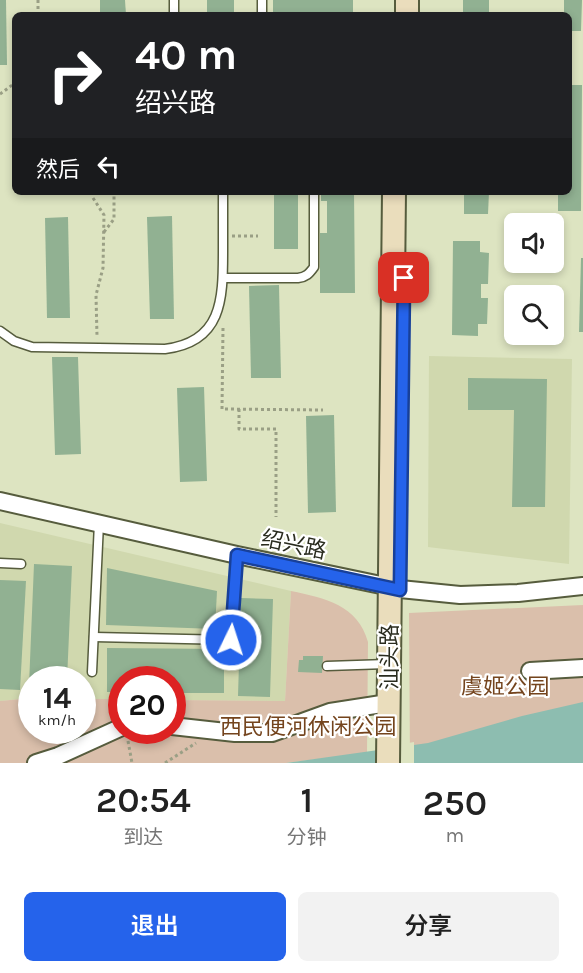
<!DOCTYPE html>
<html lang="zh">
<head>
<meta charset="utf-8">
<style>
  body { margin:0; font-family:Karla,"Noto Sans SC",sans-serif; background:#f2f2f2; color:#222; height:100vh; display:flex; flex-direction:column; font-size:22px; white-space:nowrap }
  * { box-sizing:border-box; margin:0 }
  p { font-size:20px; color:#767676 }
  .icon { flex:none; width:33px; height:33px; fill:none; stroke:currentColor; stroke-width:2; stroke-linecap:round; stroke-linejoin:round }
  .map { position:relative; height:763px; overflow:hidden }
  .drawer { display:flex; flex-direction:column; background:#fff; flex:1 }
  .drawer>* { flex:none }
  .top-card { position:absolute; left:12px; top:12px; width:560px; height:183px; border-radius:9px; box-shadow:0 3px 9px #0003; background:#202124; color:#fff; overflow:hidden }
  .fabs { position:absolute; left:504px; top:213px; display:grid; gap:12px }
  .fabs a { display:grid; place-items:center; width:60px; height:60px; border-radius:9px; background:#fff; box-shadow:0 3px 9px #0003; font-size:30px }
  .speed { position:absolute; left:18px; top:666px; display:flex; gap:12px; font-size:30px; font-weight:700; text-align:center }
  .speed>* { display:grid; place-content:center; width:78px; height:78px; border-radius:50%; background:#fff; box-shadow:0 3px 9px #0003; line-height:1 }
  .speed small { font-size:15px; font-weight:400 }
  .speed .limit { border:9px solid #d22; background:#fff; color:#111 }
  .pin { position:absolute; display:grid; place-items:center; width:51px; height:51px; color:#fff; margin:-26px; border-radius:12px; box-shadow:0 3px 9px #0006 }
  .me { position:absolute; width:66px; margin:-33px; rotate:4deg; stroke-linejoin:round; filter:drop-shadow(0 0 4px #0008) }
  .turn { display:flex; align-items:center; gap:21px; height:126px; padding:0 24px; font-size:27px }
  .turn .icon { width:78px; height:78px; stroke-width:2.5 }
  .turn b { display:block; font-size:42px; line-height:51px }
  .then { display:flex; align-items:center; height:57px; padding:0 24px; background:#0003; gap:12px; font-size:22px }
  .eta { display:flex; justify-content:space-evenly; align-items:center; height:102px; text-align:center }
  .eta b { font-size:36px; font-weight:600; line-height:42px }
  .cta { display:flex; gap:12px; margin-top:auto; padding:12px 24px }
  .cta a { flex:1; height:69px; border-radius:9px; background:#2563eb; color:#fff; font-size:24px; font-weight:600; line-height:69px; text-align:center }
  .cta a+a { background:#f2f2f2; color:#222 }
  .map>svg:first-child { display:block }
  .built { fill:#d0d8ae }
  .green { fill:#dabfab }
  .water { fill:#8dbdb0 }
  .pier { fill:#dde4c1 }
  .building { fill:#91b192 }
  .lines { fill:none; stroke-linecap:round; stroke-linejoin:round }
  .lane-casing { stroke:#565c3d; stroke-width:11 }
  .street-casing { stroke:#565c3d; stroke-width:20 }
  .secondary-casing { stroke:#565c3d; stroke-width:26 }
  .path { stroke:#9a9f85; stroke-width:3; stroke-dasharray:3 3; stroke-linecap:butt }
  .lane { stroke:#fff; stroke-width:8 }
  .street { stroke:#fff; stroke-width:16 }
  .secondary { stroke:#eaddbc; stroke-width:22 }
  .route-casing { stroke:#184099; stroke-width:15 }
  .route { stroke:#2563eb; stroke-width:10 }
  .labels { text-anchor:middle; stroke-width:4.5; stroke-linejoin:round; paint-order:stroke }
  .street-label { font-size:22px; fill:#2a2c1f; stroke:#fff }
  .park-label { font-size:22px; fill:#74441d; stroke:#fff }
</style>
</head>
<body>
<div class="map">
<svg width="583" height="763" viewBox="0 0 583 763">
  <rect width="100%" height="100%" fill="#dde4c1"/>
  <g class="built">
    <polygon points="429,356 572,359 569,564 428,547"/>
    <polygon points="0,523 291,591 285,701 173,700 172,680 122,680 121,699 83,699 82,680 32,680 31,698 0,701"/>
  </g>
  <g class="green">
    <path d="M 291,591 C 325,598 358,605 368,642 L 367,753 L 286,763 L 0,763 L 0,701 L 31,698 L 32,730 L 82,730 L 83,699 L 121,699 L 122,730 L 172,730 L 173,700 L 285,701 Z"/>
    <polygon points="583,605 583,763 410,763 409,613"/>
  </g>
  <polygon class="water" points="583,702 583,763 286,763 428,743 522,716"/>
  <polygon class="pier" points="414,742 414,763 379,763 379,748"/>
  <g class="building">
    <polygon points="0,0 6,0 7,65 0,65"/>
    <polygon points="100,0 125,0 126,15 100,15"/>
    <rect x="207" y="0" width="27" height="15"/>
    <rect x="273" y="0" width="80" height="15"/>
    <rect x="463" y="0" width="26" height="15"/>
    <polygon points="564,0 582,0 581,31 568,31 568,15 564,15"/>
    <polygon points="568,85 582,85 581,211 558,211 558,192 568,192"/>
    <rect x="274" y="192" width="24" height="57"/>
    <polygon points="321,192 354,192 355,293 320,293 320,233 327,233 327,201 321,201"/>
    <polygon points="464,192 489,192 488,214 464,214"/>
    <polygon points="172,216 174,319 150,319 147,217"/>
    <polygon points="68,217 70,318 47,318 45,218"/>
    <polygon points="453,241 480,241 480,252 489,253 488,284 481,284 481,298 488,298 487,324 478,324 478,336 452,335"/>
    <polygon points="581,258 583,258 583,332 579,332"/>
    <polygon points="279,285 281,378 251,378 249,286"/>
    <polygon points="52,357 78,357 81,454 55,455"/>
    <polygon points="468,378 547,379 545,507 512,507 514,410 468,410"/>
    <polygon points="204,387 207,481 180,482 177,388"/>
    <polygon points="334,415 336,512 308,513 306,416"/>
    <polygon points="34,564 72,566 67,680 32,680 32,686 29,685"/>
    <polygon points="107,568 217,591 215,629 106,625"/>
    <polygon points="0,580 26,581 20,690 0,689"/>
    <polygon points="241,598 273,599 270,697 238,696"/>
    <polygon points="107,648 224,649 224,693 172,693 172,680 122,680 122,692 107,692"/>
    <polygon points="303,656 323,656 322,673 298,672 299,660 303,660"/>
  </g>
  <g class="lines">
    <defs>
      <g id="lane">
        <polyline points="174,0 174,15"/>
        <polyline points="262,15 262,0"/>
        <path d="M 223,278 L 298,278 C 306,277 309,274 314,267 L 314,192"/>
        <path d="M 0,331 L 14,341 L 32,347 L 165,349 C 222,342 223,300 223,252 C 223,232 223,212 223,192"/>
        <polyline points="0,563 21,564"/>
        <polyline points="94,637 231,640 237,555"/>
        <polyline points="327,666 387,664"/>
        <polyline points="92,672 99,523"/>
      </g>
      <g id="street">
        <polyline points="0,501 237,555 400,589 460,595 518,593 583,586"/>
        <polyline points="530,671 583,668"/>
        <polyline points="172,726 235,733 272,733 330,712 388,703"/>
        <polyline points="36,763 58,756 122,727"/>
      </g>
      <g id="secondary">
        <polyline points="407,15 407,0"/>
        <polyline points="388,763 394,192"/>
      </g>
    </defs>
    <use href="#lane" class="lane-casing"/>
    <use href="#street" class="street-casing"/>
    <use href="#secondary" class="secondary-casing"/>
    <g class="path">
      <polyline points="38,0 38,15"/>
      <polyline points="0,94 15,83"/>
      <polyline points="93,192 93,198 104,215 103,268 96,295 97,336"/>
      <polyline points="104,232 114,219 114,192"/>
      <polyline points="232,236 258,236"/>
      <polyline points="223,328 222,409 323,410"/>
      <polyline points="239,409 239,429 276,429 276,517"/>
      <polyline points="128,741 132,763"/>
      <polyline points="165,763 196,743"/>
    </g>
    <use href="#lane" class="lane"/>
    <use href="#street" class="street"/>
    <use href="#secondary" class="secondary"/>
  </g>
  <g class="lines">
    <defs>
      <polyline id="route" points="231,640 237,555 400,590 404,278"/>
    </defs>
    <use href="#route" class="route-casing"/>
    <use href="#route" class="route"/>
  </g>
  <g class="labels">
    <g class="street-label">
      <text transform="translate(294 544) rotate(12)" y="8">绍兴路</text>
      <text transform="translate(389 657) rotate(-90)" y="8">汕头路</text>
    </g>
    <g class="park-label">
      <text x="505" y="694">虞姬公园</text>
      <text x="308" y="734">西民便河休闲公园</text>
    </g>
  </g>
</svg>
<div class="fabs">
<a><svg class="icon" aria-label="sound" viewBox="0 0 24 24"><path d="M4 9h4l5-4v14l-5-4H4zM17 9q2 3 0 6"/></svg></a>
<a><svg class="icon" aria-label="search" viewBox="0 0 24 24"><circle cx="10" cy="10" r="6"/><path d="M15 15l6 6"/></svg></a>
</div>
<div class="speed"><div>14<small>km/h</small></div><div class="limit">20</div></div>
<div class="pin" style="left:404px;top:278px;background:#d93025"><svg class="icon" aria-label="arrive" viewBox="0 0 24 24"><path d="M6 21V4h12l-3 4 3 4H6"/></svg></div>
<svg class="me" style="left:231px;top:640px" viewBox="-20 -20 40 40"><circle r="17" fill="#2563eb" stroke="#fff" stroke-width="3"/><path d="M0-11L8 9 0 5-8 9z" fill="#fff"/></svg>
<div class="top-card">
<div class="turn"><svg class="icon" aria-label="right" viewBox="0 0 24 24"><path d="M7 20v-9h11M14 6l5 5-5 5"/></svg><div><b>40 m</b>绍兴路</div></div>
<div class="then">然后<svg class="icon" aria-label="left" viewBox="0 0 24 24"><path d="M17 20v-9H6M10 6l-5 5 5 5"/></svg></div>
</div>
</div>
<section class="drawer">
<div class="eta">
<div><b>20:54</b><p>到达</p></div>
<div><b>1</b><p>分钟</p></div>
<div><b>250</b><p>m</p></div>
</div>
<div class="cta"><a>退出</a><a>分享</a></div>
</section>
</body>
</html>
